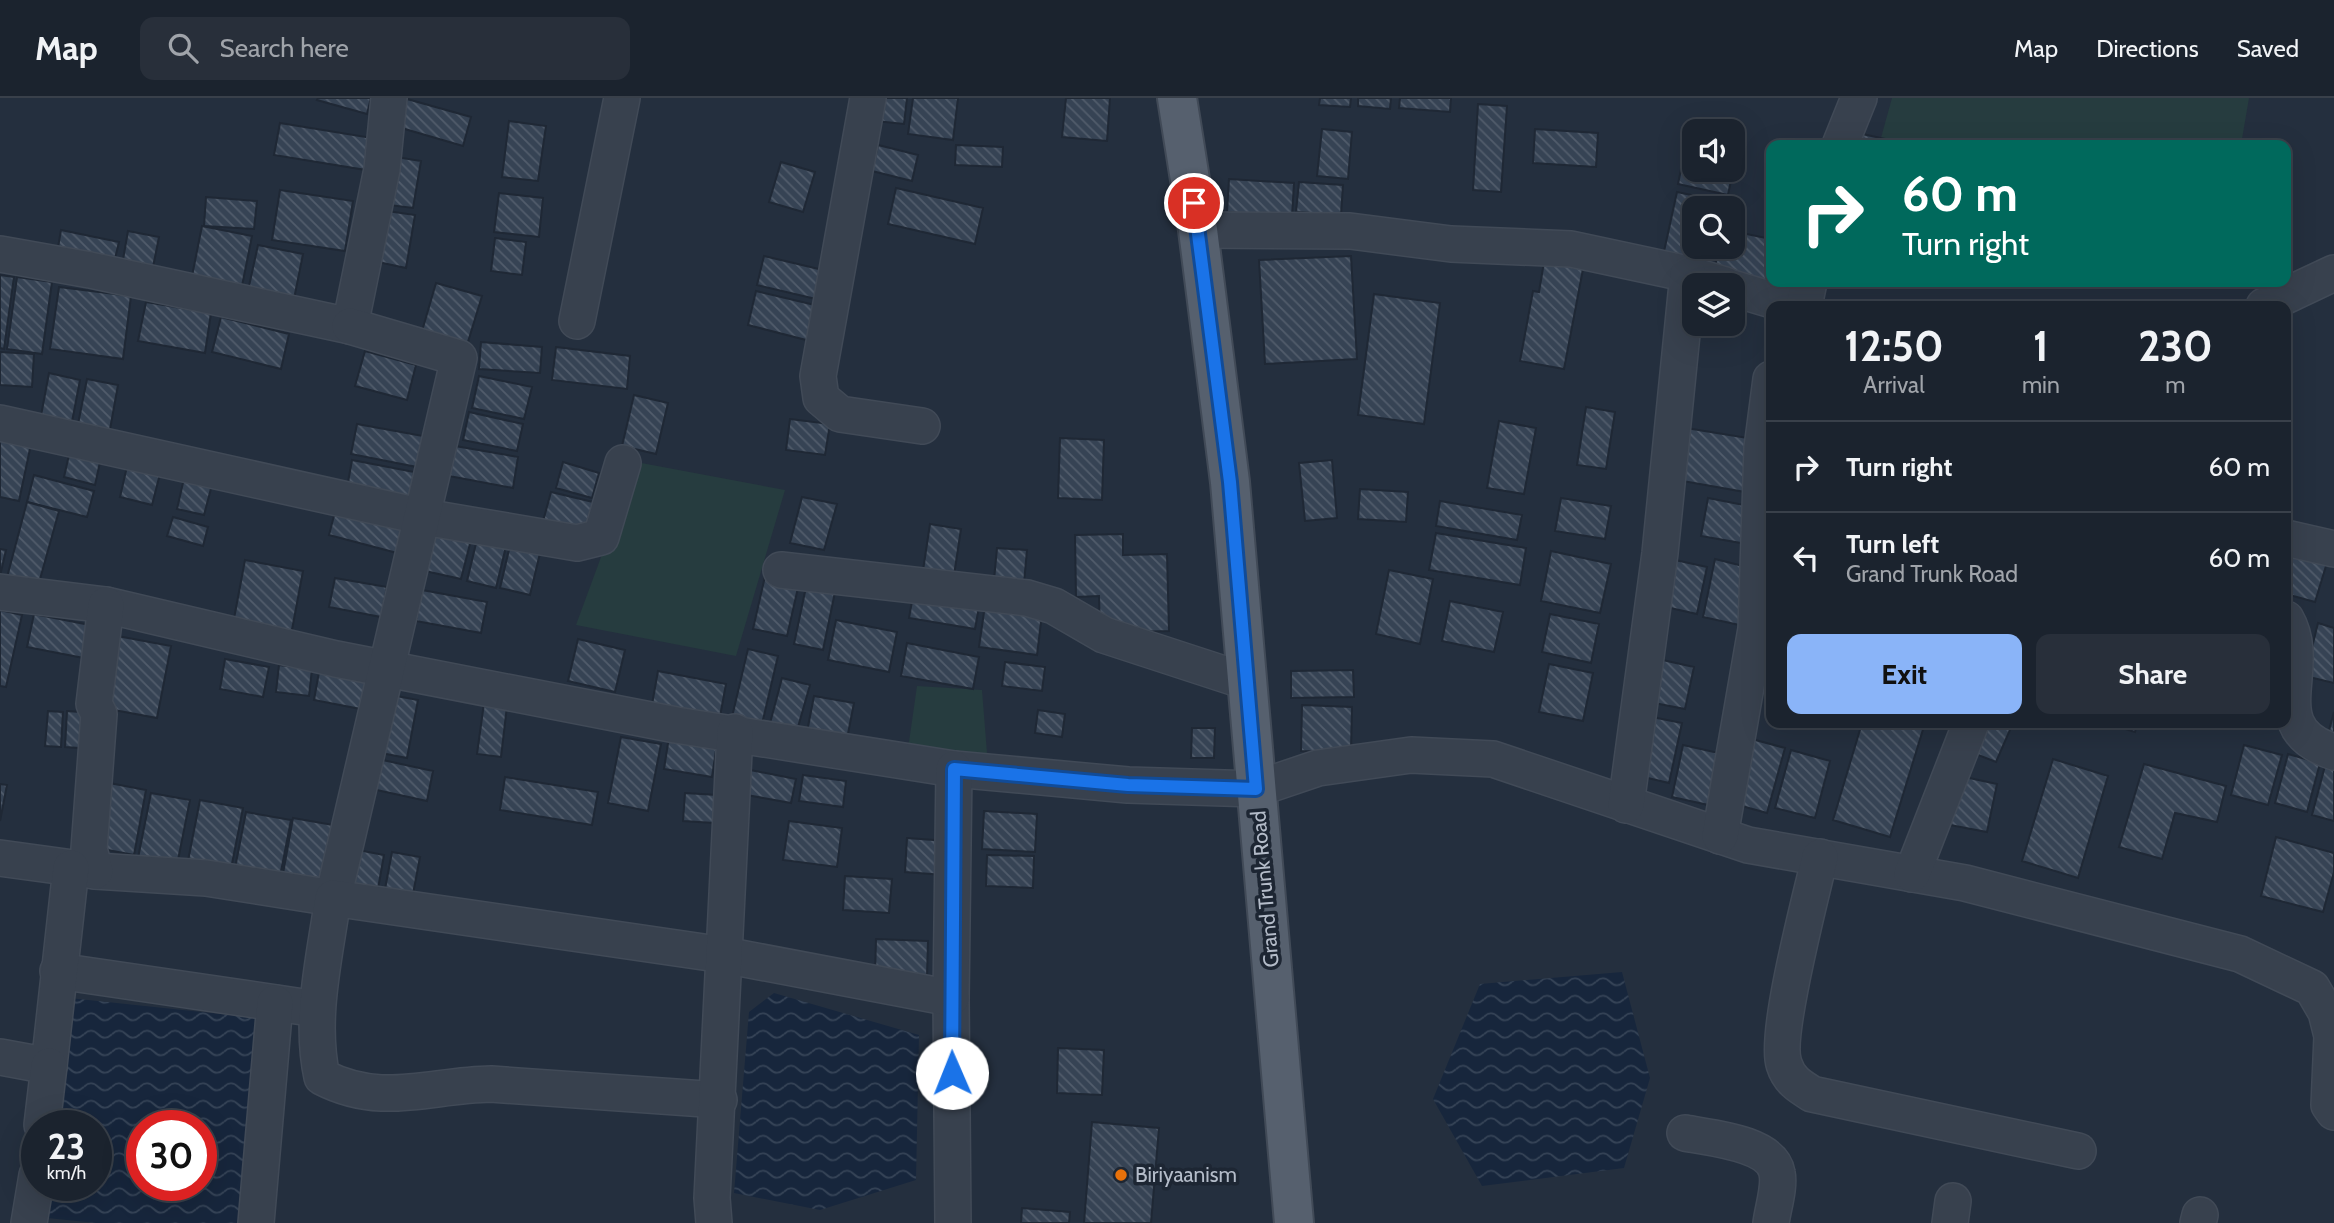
<!DOCTYPE html>
<html lang="en">
<head>
<meta charset="utf-8">
<style>
  body { margin:0; font-family:Cabin,sans-serif; background:#282f3a; color:#f1f3f6; height:100vh; display:flex; flex-direction:column; font-size:26px; white-space:nowrap }
  * { box-sizing:border-box; margin:0 }
  p { font-size:23px; color:#a0a4aa }
  .icon { flex:none; width:38px; height:38px; fill:none; stroke:currentColor; stroke-width:2; stroke-linecap:round; stroke-linejoin:round }
  .map { position:relative; flex:1; overflow:hidden }
  .panel { position:absolute; left:1766px; top:203px; width:525px; height:427px; display:flex; flex-direction:column; background:#1b232e; border-radius:14px; box-shadow:0 7px 28px #0002,0 0 0 2px #39404a }
  .panel>* { flex:none }
  .hud { position:absolute; left:1766px; top:42px; width:525px; height:147px; border-radius:14px; box-shadow:0 7px 28px #0002,0 0 0 2px #39404a; background:#00695c; color:#fff; overflow:hidden }
  .controls { position:absolute; left:1682px; top:21px; display:grid; gap:14px }
  .controls a { display:grid; place-items:center; width:63px; height:63px; border-radius:14px; background:#1b232e; box-shadow:0 7px 28px #0002,0 0 0 2px #39404a; font-size:35px }
  .speed { position:absolute; left:21px; top:1012px; display:flex; gap:14px; font-size:35px; font-weight:700; text-align:center }
  .speed>* { display:grid; place-content:center; width:91px; height:91px; border-radius:50%; background:#1b232e; box-shadow:0 7px 28px #0002,0 0 0 2px #39404a; line-height:1 }
  .speed small { font-size:18px; font-weight:400 }
  .speed .limit { border:10px solid #d22; background:#fff; color:#111 }
  .pin { position:absolute; display:grid; place-items:center; width:60px; height:60px; color:#fff; margin:-30px; border:4px solid #fff; border-radius:50%; box-shadow:0 2px 7px #0007 }
  .me { position:absolute; width:77px; margin:-38px; rotate:359deg; stroke-linejoin:round; filter:drop-shadow(0 0 5px #0008) }
  .turn { display:flex; align-items:center; gap:24px; height:147px; padding:0 21px; font-size:32px }
  .turn .icon { width:91px; height:91px; stroke-width:2.5 }
  .turn b { display:block; font-size:49px; line-height:60px }
  .eta { display:flex; justify-content:space-evenly; align-items:center; height:119px; text-align:center }
  .eta b { font-size:42px; font-weight:700; line-height:49px }
  .button { display:flex; gap:14px; margin-top:auto; padding:14px 21px }
  .button a { flex:1; height:80px; border-radius:14px; background:#8ab4f8; color:#111; font-size:28px; font-weight:700; line-height:80px; text-align:center }
  .button a+a { background:#282f3a; color:#f1f3f6 }
  ul { padding:0; list-style:none }
  li { display:flex; align-items:center; gap:21px; height:91px; padding:0 21px; border-top:2px solid #39404a }
  li div { flex:1 }
  li b { display:block; font-size:26px }
  li em { font-style:normal }
  header { display:flex; align-items:center; gap:42px; box-sizing:border-box; height:98px; padding:0 35px; background:#1b232e; border-bottom:2px solid #39404a }
  header strong { font-size:33px }
  nav { display:flex; gap:38px; margin-inline-start:auto; font-size:24px }
  .search { width:490px; height:63px; background:#282f3a; display:flex; align-items:center; gap:18px; box-sizing:border-box; padding:0 24px; border-radius:14px; color:#a0a4aa; font-size:26px }
  .map>svg:first-child { display:block }
  .park { fill:#263c3f }
  .water { fill:url(#water-waves); fill-rule:evenodd }
  .building { fill:url(#building-back-hatch); stroke:#1f2835; stroke-width:2 }
  .lines { fill:none; stroke-linecap:round; stroke-linejoin:round }
  .street-casing { stroke:#414a57; stroke-width:38 }
  .primary-casing { stroke:#414a57; stroke-width:42 }
  .street { stroke:#38414e; stroke-width:35 }
  .primary { stroke:#56606e; stroke-width:38 }
  .route-casing { stroke:#114b97; stroke-width:18 }
  .route { stroke:#1a73e8; stroke-width:12 }
  .food-dot { fill:#e8710a; stroke:#1d2633; stroke-width:2.5 }
  .labels { text-anchor:middle; stroke-width:7; stroke-linejoin:round; paint-order:stroke }
  .street-label { font-size:21px; fill:#b4bcc9; stroke:#1d2633 }
  .poi-label { font-size:21px; fill:#b4bcc9; stroke:#1d2633; text-anchor:start }
</style>
</head>
<body>
<header>
<strong>Map</strong>
<div class="search"><svg class="icon" aria-label="search" viewBox="0 0 24 24"><circle cx="10" cy="10" r="6"/><path d="M15 15l6 6"/></svg>Search here</div>
<nav><a>Map</a><a>Directions</a><a>Saved</a></nav>
</header>
<div class="map">
<svg width="2334" height="1125" viewBox="0 0 2334 1125">
  <defs>
    <pattern id="water-waves" width="16" height="10" patternUnits="userSpaceOnUse" patternTransform="scale(1.75)"><rect width="16" height="10" fill="#17263c"/><path d="M0 5q4-4 8 0t8 0" fill="none" stroke="#364457"/></pattern>
    <pattern id="building-back-hatch" width="6" height="6" patternUnits="userSpaceOnUse" patternTransform="scale(1.75)"><rect width="6" height="6" fill="#364354"/><path d="M-1 5l2 2M0 0l6 6M5-1l2 2" fill="none" stroke="#515c6b"/></pattern>
  </defs>
  <rect width="100%" height="100%" fill="#242f3e"/>
  <g class="park">
    <polygon points="1892,0 2249,0 2241,47 1879,47"/>
    <polygon points="636,364 785,392 736,558 576,527"/>
    <polygon points="917,588 982,592 987,655 900,654 909,644"/>
  </g>
  <g class="water">
    <polygon points="1622,874 1650,980 1624,1070 1482,1088 1433,1001 1480,886"/>
    <polygon points="774,895 919,937 916,1082 820,1112 734,1095 749,914"/>
    <path d="M 60,899 L 288,923 L 267,1125 L 96,1125 L 37,1119 L 40,1087 L 96,1087 L 96,1027 L 47,1027 ZM 142,1027 L 201,1027 L 201,1087 L 142,1087 Z"/>
  </g>
  <g class="building">
    <polygon points="318,0 371,0 367,16 317,2"/>
    <polygon points="879,0 907,0 904,26 876,23"/>
    <polygon points="913,0 958,0 953,42 908,36"/>
    <polygon points="1066,0 1110,0 1107,43 1062,39"/>
    <polygon points="1320,0 1351,0 1350,9 1319,7"/>
    <polygon points="1358,0 1391,0 1390,11 1358,8"/>
    <polygon points="1400,0 1451,0 1450,14 1399,10"/>
    <polygon points="407,1 471,19 463,48 398,29"/>
    <polygon points="1478,6 1507,8 1501,94 1473,92"/>
    <polygon points="509,23 546,28 538,83 502,79"/>
    <polygon points="280,25 372,40 366,72 274,57"/>
    <polygon points="1322,31 1352,34 1348,81 1317,78"/>
    <polygon points="1535,31 1598,35 1596,69 1533,65"/>
    <polygon points="1853,34 1899,44 1898,47 1850,47"/>
    <polygon points="878,47 918,57 912,83 872,73"/>
    <polygon points="956,47 1003,49 1002,69 955,67"/>
    <polygon points="1686,47 1694,49 1694,72 1732,72 1732,57 1736,58 1728,97 1678,86"/>
    <polygon points="396,59 421,63 413,110 389,107"/>
    <polygon points="781,64 815,74 803,114 769,104"/>
    <polygon points="1229,81 1294,85 1292,119 1227,114"/>
    <polygon points="1299,84 1343,87 1341,117 1296,114"/>
    <polygon points="896,90 983,110 975,146 888,126"/>
    <polygon points="280,92 353,103 345,153 272,142"/>
    <polygon points="1677,94 1720,103 1718,110 1694,110 1694,149 1710,149 1706,167 1663,158"/>
    <polygon points="499,95 543,100 539,139 494,134"/>
    <polygon points="206,99 257,103 254,131 204,128"/>
    <polygon points="387,113 415,117 406,170 378,164"/>
    <polygon points="202,128 252,138 240,198 190,188"/>
    <polygon points="61,132 119,144 112,173 56,161"/>
    <polygon points="128,133 159,139 151,179 121,173"/>
    <polygon points="1732,133 1771,141 1771,184 1784,184 1783,188 1714,174 1719,149 1732,149"/>
    <polygon points="495,140 526,144 522,177 491,173"/>
    <polygon points="258,147 303,156 292,211 246,202"/>
    <polygon points="764,158 823,172 816,201 757,187"/>
    <polygon points="1351,158 1357,261 1265,266 1259,162"/>
    <polygon points="1544,164 1583,171 1564,271 1520,263 1533,193 1539,194"/>
    <polygon points="0,177 14,179 4,251 0,250"/>
    <polygon points="17,179 52,184 42,256 7,251"/>
    <polygon points="436,185 482,198 467,247 422,233"/>
    <polygon points="59,189 131,198 123,261 50,251"/>
    <polygon points="756,193 819,208 810,243 748,227"/>
    <polygon points="1374,196 1440,205 1424,326 1358,317"/>
    <polygon points="146,204 211,215 205,255 138,243"/>
    <polygon points="221,219 289,236 281,271 212,254"/>
    <polygon points="481,244 542,249 540,275 479,271"/>
    <polygon points="556,249 630,258 627,291 552,282"/>
    <polygon points="365,253 416,267 407,302 355,288"/>
    <polygon points="0,254 34,256 32,289 0,287"/>
    <polygon points="49,275 80,282 71,329 40,323"/>
    <polygon points="479,278 532,289 524,321 472,310"/>
    <polygon points="87,281 118,287 109,337 77,331"/>
    <polygon points="634,297 668,305 656,356 622,348"/>
    <polygon points="1586,309 1615,314 1606,371 1577,367"/>
    <polygon points="469,314 523,326 517,353 463,342"/>
    <polygon points="790,321 830,326 825,357 786,352"/>
    <polygon points="1499,323 1536,330 1524,396 1487,390"/>
    <polygon points="357,326 423,338 417,369 351,356"/>
    <polygon points="1686,330 1754,341 1745,394 1677,382"/>
    <polygon points="1060,340 1104,342 1102,402 1058,400"/>
    <polygon points="0,341 31,346 19,403 0,399"/>
    <polygon points="71,348 102,355 95,387 64,379"/>
    <polygon points="455,348 518,359 513,390 449,378"/>
    <polygon points="352,362 414,374 409,402 347,390"/>
    <polygon points="1332,362 1337,420 1305,423 1299,365"/>
    <polygon points="128,364 161,372 152,407 120,399"/>
    <polygon points="563,364 599,375 592,400 556,390"/>
    <polygon points="185,376 213,383 204,417 177,411"/>
    <polygon points="34,377 94,393 87,419 27,404"/>
    <polygon points="1360,391 1408,394 1406,424 1358,421"/>
    <polygon points="551,394 593,404 584,437 542,427"/>
    <polygon points="802,399 837,406 824,452 790,445"/>
    <polygon points="1561,400 1611,408 1605,441 1555,433"/>
    <polygon points="1708,400 1749,408 1741,445 1701,438"/>
    <polygon points="1440,403 1522,417 1517,442 1436,428"/>
    <polygon points="27,404 59,413 37,492 6,483"/>
    <polygon points="337,406 409,426 401,456 329,437"/>
    <polygon points="173,419 208,429 203,448 167,438"/>
    <polygon points="437,426 473,434 461,481 425,473"/>
    <polygon points="930,426 961,431 953,484 922,479"/>
    <polygon points="479,433 508,440 496,490 467,483"/>
    <polygon points="1436,435 1526,450 1520,487 1429,472"/>
    <polygon points="1123,436 1123,457 1167,456 1169,533 1100,535 1099,498 1076,499 1075,437"/>
    <polygon points="511,443 541,451 530,497 500,490"/>
    <polygon points="2290,446 2329,458 2315,504 2286,496 2286,461"/>
    <polygon points="997,450 1027,452 1023,496 993,493"/>
    <polygon points="0,451 6,452 0,478"/>
    <polygon points="1551,453 1611,466 1600,515 1541,503"/>
    <polygon points="1666,460 1707,469 1697,516 1657,507"/>
    <polygon points="1715,461 1755,471 1753,530 1703,519"/>
    <polygon points="245,462 303,473 291,537 233,526"/>
    <polygon points="1389,472 1433,481 1420,546 1376,536"/>
    <polygon points="766,474 800,481 787,538 753,531"/>
    <polygon points="335,480 387,489 381,519 329,509"/>
    <polygon points="806,489 835,494 823,552 794,546"/>
    <polygon points="422,492 487,504 481,535 416,523"/>
    <polygon points="914,492 980,503 975,531 909,520"/>
    <polygon points="986,500 1043,507 1037,557 979,549"/>
    <polygon points="1450,503 1503,514 1494,554 1442,543"/>
    <polygon points="0,512 22,517 6,589 0,588"/>
    <polygon points="34,516 100,529 94,562 27,549"/>
    <polygon points="1550,516 1599,526 1591,565 1542,554"/>
    <polygon points="836,522 897,534 889,574 828,562"/>
    <polygon points="2318,525 2334,530 2334,585 2305,578"/>
    <polygon points="112,537 171,548 157,620 98,609"/>
    <polygon points="578,541 625,552 615,594 568,583"/>
    <polygon points="907,545 979,559 973,591 901,578"/>
    <polygon points="748,551 778,558 762,626 732,619"/>
    <polygon points="225,561 269,569 263,599 220,591"/>
    <polygon points="1658,561 1694,569 1685,611 1649,604"/>
    <polygon points="1005,564 1045,569 1042,593 1002,588"/>
    <polygon points="1549,566 1593,575 1583,623 1539,614"/>
    <polygon points="279,567 312,571 309,598 276,594"/>
    <polygon points="1353,572 1354,599 1291,600 1291,573"/>
    <polygon points="658,573 726,586 719,624 651,612"/>
    <polygon points="319,574 377,585 371,613 314,602"/>
    <polygon points="782,580 810,587 796,636 769,629"/>
    <polygon points="391,597 418,602 407,660 381,655"/>
    <polygon points="814,598 854,605 846,646 806,639"/>
    <polygon points="484,605 507,608 501,659 477,656"/>
    <polygon points="1302,607 1352,609 1351,654 1301,653"/>
    <polygon points="1038,612 1065,616 1062,639 1035,635"/>
    <polygon points="48,613 63,614 61,649 45,648"/>
    <polygon points="67,613 95,615 93,651 65,649"/>
    <polygon points="2334,614 2334,642 2327,640"/>
    <polygon points="1647,618 1682,625 1669,685 1635,677"/>
    <polygon points="1862,625 1925,625 1890,739 1833,722"/>
    <polygon points="1980,625 2013,625 1996,664 1968,653"/>
    <polygon points="2106,625 2137,625 2135,634"/>
    <polygon points="1192,630 1215,630 1214,660 1191,660"/>
    <polygon points="621,639 661,646 648,713 608,705"/>
    <polygon points="669,639 717,646 712,679 664,671"/>
    <polygon points="1748,640 1785,650 1767,715 1731,705"/>
    <polygon points="1683,647 1723,656 1713,708 1672,699"/>
    <polygon points="2244,647 2282,657 2268,707 2231,697"/>
    <polygon points="1791,652 1830,663 1815,720 1775,710"/>
    <polygon points="2288,656 2320,665 2307,714 2275,705"/>
    <polygon points="378,661 433,673 427,703 372,691"/>
    <polygon points="2053,661 2108,678 2078,780 2022,763"/>
    <polygon points="2326,664 2334,666 2334,723 2312,717"/>
    <polygon points="2144,666 2226,688 2217,724 2175,715 2162,761 2119,749"/>
    <polygon points="745,671 796,681 791,705 741,696"/>
    <polygon points="803,677 846,683 843,709 799,703"/>
    <polygon points="1960,678 1997,686 1987,734 1950,727"/>
    <polygon points="505,679 598,694 592,727 500,712"/>
    <polygon points="104,684 146,692 134,757 92,749"/>
    <polygon points="0,686 7,687 0,723"/>
    <polygon points="151,695 190,702 177,767 138,760"/>
    <polygon points="685,695 717,697 714,725 683,723"/>
    <polygon points="200,702 243,710 230,776 187,768"/>
    <polygon points="984,713 1037,716 1035,754 982,751"/>
    <polygon points="246,714 291,722 279,784 234,775"/>
    <polygon points="293,720 339,728 325,789 282,781"/>
    <polygon points="789,723 842,730 837,769 783,762"/>
    <polygon points="2276,739 2334,755 2334,774 2323,814 2261,798"/>
    <polygon points="907,740 947,743 944,777 905,774"/>
    <polygon points="358,752 384,757 376,802 349,797"/>
    <polygon points="392,754 420,759 410,812 382,807"/>
    <polygon points="987,757 1034,758 1033,790 986,788"/>
    <polygon points="845,778 892,781 889,815 843,812"/>
    <polygon points="876,841 928,843 927,879 875,877"/>
    <polygon points="1058,950 1104,952 1102,997 1057,995"/>
    <polygon points="1092,1024 1159,1030 1151,1125 1084,1125"/>
    <polygon points="1022,1110 1070,1114 1069,1125 1021,1125"/>
  </g>
  <g class="lines">
    <defs>
      <g id="street">
        <polyline points="868,0 818,278 821,300 840,316 922,328"/>
        <polyline points="1840,47 1859,0"/>
        <polyline points="1198,132 1350,133 1451,146 1571,151 1688,176 1725,187"/>
        <polyline points="0,156 90,172 350,228 382,71 389,0"/>
        <polyline points="1732,190 1792,208"/>
        <polyline points="1804,208 1809,184"/>
        <polyline points="2264,208 2334,175"/>
        <polyline points="577,223 622,0"/>
        <polyline points="0,325 424,419 577,445 601,439 623,365"/>
        <polyline points="2286,440 2334,451"/>
        <polyline points="781,472 1027,500 1054,508 1104,537 1248,584"/>
        <polyline points="0,494 106,507 336,561 676,627 954,671 1128,687 1256,691 1318,670 1411,657 1493,661 1748,747 1965,785 2240,856 2312,890 2326,914 2332,938 2329,1007 2334,1014"/>
        <path d="M 2286,521 C 2315,571 2259,630 2334,654"/>
        <polyline points="1626,707 1660,455 1688,176"/>
        <polyline points="1720,738 1756,531 1762,350 1771,281"/>
        <path d="M 1820,759 C 1811,798 1774,937 1784,966 C 1789,982 1799,988 1812,996 L 2078,1053"/>
        <polyline points="0,760 95,773 206,780 333,800 459,260 350,228"/>
        <polyline points="95,773 89,751 99,616 94,606 106,507"/>
        <polyline points="1912,776 1971,625"/>
        <polyline points="58,873 317,911"/>
        <polyline points="951,900 953,1125"/>
        <polyline points="0,959 49,968 71,770"/>
        <path d="M 719,1002 L 491,986 C 429,987 382,1010 322,979 C 309,920 325,858 333,800 L 724,857 L 951,900 L 954,671"/>
        <polyline points="42,1027 49,968"/>
        <path d="M 1685,1035 C 1711,1040 1772,1045 1777,1075 C 1780,1089 1773,1110 1771,1125"/>
        <polyline points="29,1125 37,1077"/>
        <polyline points="256,1125 275,905"/>
        <polyline points="714,1125 712,1100 735,634"/>
        <polyline points="1950,1125 1953,1103"/>
        <polyline points="2198,1125 2200,1117"/>
      </g>
      <polyline id="primary" points="1177,0 1198,132 1230,384 1294,1125"/>
    </defs>
    <use href="#street" class="street-casing"/>
    <use href="#primary" class="primary-casing"/>
    <use href="#street" class="street"/>
    <use href="#primary" class="primary"/>
  </g>
  <g class="lines">
    <defs>
      <polyline id="route" points="952,975 954,671 1128,687 1256,691 1230,384 1194,105"/>
    </defs>
    <use href="#route" class="route-casing"/>
    <use href="#route" class="route"/>
  </g>
  <circle class="food-dot" cx="1121" cy="1077" r="7"/>
  <g class="labels">
    <g class="street-label">
      <text transform="translate(1265 791) rotate(-95)" y="7">Grand Trunk Road</text>
    </g>
    <g class="poi-label">
      <text x="1135" y="1084">Biriyaanism</text>
    </g>
  </g>
</svg>
<div class="controls">
<a><svg class="icon" aria-label="sound" viewBox="0 0 24 24"><path d="M4 9h4l5-4v14l-5-4H4zM17 9q2 3 0 6"/></svg></a>
<a><svg class="icon" aria-label="search" viewBox="0 0 24 24"><circle cx="10" cy="10" r="6"/><path d="M15 15l6 6"/></svg></a>
<a><svg class="icon" aria-label="layers" viewBox="0 0 24 24"><path d="M12 4l9 5-9 5-9-5zM3 14l9 5 9-5"/></svg></a>
</div>
<div class="speed"><div>23<small>km/h</small></div><div class="limit">30</div></div>
<div class="pin" style="left:1194px;top:105px;background:#d93025"><svg class="icon" aria-label="arrive" viewBox="0 0 24 24"><path d="M6 21V4h12l-3 4 3 4H6"/></svg></div>
<svg class="me" style="left:952px;top:975px" viewBox="-20 -20 40 40"><circle r="19" fill="#fff"/><path d="M0-13L10 11 0 6-10 11z" fill="#1a73e8"/></svg>
<div class="hud">
<div class="turn"><svg class="icon" aria-label="right" viewBox="0 0 24 24"><path d="M7 20v-9h11M14 6l5 5-5 5"/></svg><div><b>60 m</b>Turn right</div></div>
</div>
<section class="panel">
<div class="eta">
<div><b>12:50</b><p>Arrival</p></div>
<div><b>1</b><p>min</p></div>
<div><b>230</b><p>m</p></div>
</div>
<ul>
<li><svg class="icon" aria-label="right" viewBox="0 0 24 24"><path d="M7 20v-9h11M14 6l5 5-5 5"/></svg><div><b>Turn right</b></div><em>60 m</em></li>
<li><svg class="icon" aria-label="left" viewBox="0 0 24 24"><path d="M17 20v-9H6M10 6l-5 5 5 5"/></svg><div><b>Turn left</b><p>Grand Trunk Road</p></div><em>60 m</em></li>
</ul>
<div class="button"><a>Exit</a><a>Share</a></div>
</section>
</div>
</body>
</html>
